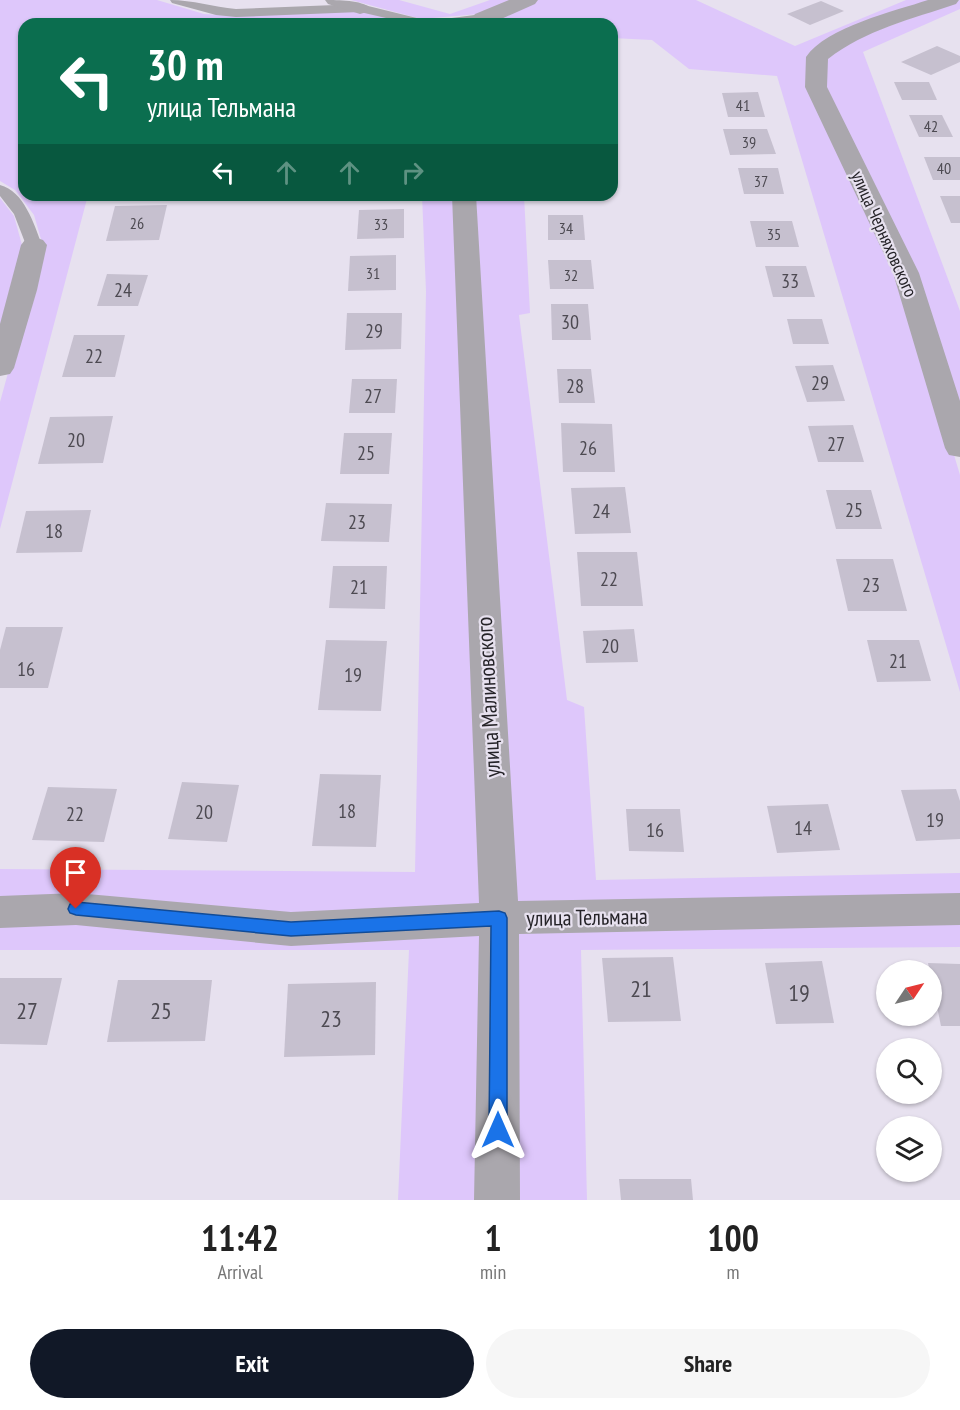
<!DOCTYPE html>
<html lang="en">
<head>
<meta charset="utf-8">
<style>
  body { margin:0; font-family:"PT Sans Narrow",sans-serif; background:#f6f6f6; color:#222; height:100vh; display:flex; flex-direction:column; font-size:22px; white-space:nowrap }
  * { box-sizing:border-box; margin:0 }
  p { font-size:20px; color:#767676 }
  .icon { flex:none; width:33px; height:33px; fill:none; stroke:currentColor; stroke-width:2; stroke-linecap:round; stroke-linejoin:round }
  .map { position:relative; height:1200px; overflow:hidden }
  .panel { display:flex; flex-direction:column; background:#fff; flex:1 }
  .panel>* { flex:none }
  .hud { position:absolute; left:18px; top:18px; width:600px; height:183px; border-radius:18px; box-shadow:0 2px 4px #0004; background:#0b6e4f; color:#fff; overflow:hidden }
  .needle { width:39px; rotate:55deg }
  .tools { position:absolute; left:876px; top:960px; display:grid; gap:12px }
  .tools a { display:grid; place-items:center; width:66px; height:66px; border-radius:50%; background:#fff; box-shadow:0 2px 4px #0004; font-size:30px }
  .pin { position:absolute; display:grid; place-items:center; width:51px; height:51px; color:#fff; margin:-62px -26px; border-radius:50% 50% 50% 0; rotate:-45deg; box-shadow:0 0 6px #0007 }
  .pin .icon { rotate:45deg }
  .me { position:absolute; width:66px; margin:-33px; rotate:0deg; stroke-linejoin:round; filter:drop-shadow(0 0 4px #0008) }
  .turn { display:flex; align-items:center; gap:21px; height:126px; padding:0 30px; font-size:27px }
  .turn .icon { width:78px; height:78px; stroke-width:2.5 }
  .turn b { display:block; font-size:42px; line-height:51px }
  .lanes { display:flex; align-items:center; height:57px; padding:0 30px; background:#0003; justify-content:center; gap:30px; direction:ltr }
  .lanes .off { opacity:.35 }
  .eta { display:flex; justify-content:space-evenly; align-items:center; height:102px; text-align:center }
  .eta b { font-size:36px; font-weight:600; line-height:42px }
  .cta { display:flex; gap:12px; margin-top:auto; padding:12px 30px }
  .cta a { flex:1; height:69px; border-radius:36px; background:#111827; color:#fff; font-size:24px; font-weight:600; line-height:69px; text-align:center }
  .cta a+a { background:#f6f6f6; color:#222 }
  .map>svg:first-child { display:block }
  .green { fill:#dec7fb }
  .building { fill:#c6c0cf }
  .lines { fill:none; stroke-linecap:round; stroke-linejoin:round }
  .lane { fill:#aaa7ad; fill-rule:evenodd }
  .street { fill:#aaa7ad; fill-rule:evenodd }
  .route { fill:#1a73e8; stroke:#114b97; stroke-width:1.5 }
  .labels { text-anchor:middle; stroke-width:4.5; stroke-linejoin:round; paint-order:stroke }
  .far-number-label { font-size:16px; fill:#4d4a52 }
  .far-street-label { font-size:18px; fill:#252328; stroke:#e7e1ef }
  .number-label { font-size:20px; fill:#4d4a52 }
  .street-label { font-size:22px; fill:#252328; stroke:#e7e1ef }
  .near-number-label { font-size:24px; fill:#4d4a52 }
</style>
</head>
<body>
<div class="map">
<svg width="960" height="1200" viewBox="0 0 960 1200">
  <rect width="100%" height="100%" fill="#e7e1ef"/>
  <g class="green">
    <polygon points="0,0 157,0 204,14 235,16 363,11 418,24 24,24 24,195 88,195 0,529 0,402 43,246 34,215 15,190 0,181"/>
    <polygon points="351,0 399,0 450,14 490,0 516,0 479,14 421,19"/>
    <polygon points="537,0 696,0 795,46 906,0 941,0 810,59 900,274 960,475 960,692 777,76 689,69 652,40 612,38 612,24 485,24"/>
    <polygon points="960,0 960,9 863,52 960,311 960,419 821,86 822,58 835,46"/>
    <polygon points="422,195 456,195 483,899 471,910 288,920 0,903 0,869 415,872 426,291"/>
    <polygon points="471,195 524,195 530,313 519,315 567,700 584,707 596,880 960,873 960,898 520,907 508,898"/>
    <polygon points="0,198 14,216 22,245 0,340"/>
    <polygon points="960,915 960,947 581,950 587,1200 511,1200 512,934"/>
    <polygon points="0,918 481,927 487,1200 398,1200 409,950 0,950"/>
  </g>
  <g class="building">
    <polygon points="821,1 844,11 810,25 787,14"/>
    <polygon points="937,46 960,56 960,62 931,75 901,62"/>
    <polygon points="894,82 929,82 937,100 902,100"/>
    <polygon points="758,92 765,117 728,117 722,93"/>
    <polygon points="909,115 942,115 953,137 919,137"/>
    <polygon points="723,129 767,129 776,154 730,155"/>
    <polygon points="924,157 960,157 960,180 933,180"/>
    <polygon points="738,168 778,168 784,194 744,194"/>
    <polygon points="358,195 402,195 402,200 358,201"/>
    <polygon points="546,195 588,195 589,201 546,201"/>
    <polygon points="940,196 960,196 960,223 951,223"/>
    <polygon points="167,205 159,240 106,241 115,206"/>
    <polygon points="404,209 404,238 357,239 359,210"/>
    <polygon points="548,215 583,215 585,240 548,240"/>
    <polygon points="750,221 792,221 799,247 756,247"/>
    <polygon points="396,255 396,290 348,291 350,256"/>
    <polygon points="548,260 591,260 594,289 550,289"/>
    <polygon points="765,266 806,266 815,297 773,297"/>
    <polygon points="107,274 148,275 138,306 97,306"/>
    <polygon points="551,304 588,304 591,340 552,340"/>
    <polygon points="347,313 402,313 401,349 345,350"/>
    <polygon points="787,319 822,319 829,344 793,344"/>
    <polygon points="74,335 125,335 115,377 62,377"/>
    <polygon points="833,365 845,401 807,402 795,366"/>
    <polygon points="557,369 591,369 595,403 559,403"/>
    <polygon points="352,379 397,379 395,413 349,413"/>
    <polygon points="113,416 103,463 38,464 50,417"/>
    <polygon points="561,423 612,424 615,472 563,472"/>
    <polygon points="853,425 864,462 818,462 808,426"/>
    <polygon points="344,433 392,433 389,474 340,474"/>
    <polygon points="625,487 631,533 575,534 571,488"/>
    <polygon points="826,490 871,490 882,529 836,529"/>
    <polygon points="326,503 392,504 389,542 321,541"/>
    <polygon points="91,510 82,552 16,553 26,511"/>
    <polygon points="577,552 637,552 643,606 581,606"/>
    <polygon points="836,559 893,559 907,611 848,611"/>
    <polygon points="333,566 387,566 385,609 329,608"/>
    <polygon points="6,627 63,627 48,688 0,688 0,650"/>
    <polygon points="634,629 638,662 586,663 583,631"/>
    <polygon points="326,640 387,641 381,711 318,710"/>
    <polygon points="867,640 919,640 931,681 877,682"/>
    <polygon points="320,774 381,775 376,847 312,846"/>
    <polygon points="182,782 239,785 227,842 168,839"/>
    <polygon points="48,787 117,789 104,842 32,840"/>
    <polygon points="956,789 960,801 960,839 916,841 901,790"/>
    <polygon points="828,804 840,850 777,853 767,806"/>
    <polygon points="626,809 680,809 684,852 629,851"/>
    <polygon points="673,957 681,1021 608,1022 602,958"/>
    <polygon points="822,961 834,1023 776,1024 765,963"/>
    <polygon points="928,963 960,964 960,1026 941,1026"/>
    <polygon points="0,978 62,978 47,1045 0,1044"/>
    <polygon points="118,980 212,980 205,1041 107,1042"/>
    <polygon points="376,982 375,1055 284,1057 288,984"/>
    <polygon points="619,1179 691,1179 693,1200 621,1200"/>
  </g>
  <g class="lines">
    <g class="lane">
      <path d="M 170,0 C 193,0 213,7 236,9 L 360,4 L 429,21 L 482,14 L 488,18 L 482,22 L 462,24 L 412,24 L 360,12 L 236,17 L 216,15 L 172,3 Z"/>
      <path d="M 0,185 C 24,191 34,224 42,245 L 39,248 L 34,250 L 26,245 L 14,214 L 0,196 Z"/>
    </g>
    <g class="street">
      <path d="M 325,0 C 338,0 362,0 370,8 L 367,12 L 360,14 L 328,4 Z"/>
      <polygon points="509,0 538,0 535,4 490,24 468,24 475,14"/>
      <path d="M 928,0 L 959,0 L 956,4 C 912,19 865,30 828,59 L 827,87 L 919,273 L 960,401 L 960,457 L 949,455 L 945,448 L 893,273 L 805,87 L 806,57 C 826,27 895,11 928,0 Z"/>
      <polygon points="452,195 476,195 518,901 960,893 960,925 519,934 520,1200 474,1200 479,936 291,946 76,925 0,928 0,896 76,893 291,912 479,903"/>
      <polygon points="34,237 43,240 47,245 37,290 14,368 10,374 0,376 0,324 21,245 25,240"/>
    </g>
  </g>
  <polygon class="route" points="76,902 291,922 499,911 505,913 507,918 507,1130 504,1135 498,1138 491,1135 489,1130 491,926 291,936 76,915 70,913 68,909 70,904"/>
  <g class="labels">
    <g class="far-number-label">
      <text x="743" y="111">41</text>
      <text x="931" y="132">42</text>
      <text x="749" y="148">39</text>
      <text x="944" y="174">40</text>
      <text x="761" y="187">37</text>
      <text x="137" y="229">26</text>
      <text x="381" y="230">33</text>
      <text x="566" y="234">34</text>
      <text x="774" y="240">35</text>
      <text x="373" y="279">31</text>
      <text x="571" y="281">32</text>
    </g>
    <g class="far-street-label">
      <text transform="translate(884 234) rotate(66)" y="6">улица Черняховского</text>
    </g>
    <g class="number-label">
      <text x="790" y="288">33</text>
      <text x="123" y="297">24</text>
      <text x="570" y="329">30</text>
      <text x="374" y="338">29</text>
      <text x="94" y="363">22</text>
      <text x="820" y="390">29</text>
      <text x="575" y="393">28</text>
      <text x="373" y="403">27</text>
      <text x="76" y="447">20</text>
      <text x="836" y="451">27</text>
      <text x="588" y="455">26</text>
      <text x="366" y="460">25</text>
      <text x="854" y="517">25</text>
      <text x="601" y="518">24</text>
      <text x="357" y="529">23</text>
      <text x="54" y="538">18</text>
      <text x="609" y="586">22</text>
      <text x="871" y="592">23</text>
      <text x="359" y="594">21</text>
      <text x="610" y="653">20</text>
      <text x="898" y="668">21</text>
      <text x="26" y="676">16</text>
      <text x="353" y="682">19</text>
      <text x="347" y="818">18</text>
      <text x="204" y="819">20</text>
      <text x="75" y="821">22</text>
      <text x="935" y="827">19</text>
      <text x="803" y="835">14</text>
      <text x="655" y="837">16</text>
    </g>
    <g class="street-label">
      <text transform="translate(488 697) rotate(-93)" y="8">улица Малиновского</text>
      <text transform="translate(587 917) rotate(-1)" y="8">улица Тельмана</text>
    </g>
    <g class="near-number-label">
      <text x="641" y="997">21</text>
      <text x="799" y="1001">19</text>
      <text x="27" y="1019">27</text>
      <text x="161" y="1019">25</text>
      <text x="331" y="1027">23</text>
    </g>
  </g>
</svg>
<div class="tools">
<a><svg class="needle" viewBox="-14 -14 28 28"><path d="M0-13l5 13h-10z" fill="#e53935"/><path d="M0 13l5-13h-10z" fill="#767676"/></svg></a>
<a><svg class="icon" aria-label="search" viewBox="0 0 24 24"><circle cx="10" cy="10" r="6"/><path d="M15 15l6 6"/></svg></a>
<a><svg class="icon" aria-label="layers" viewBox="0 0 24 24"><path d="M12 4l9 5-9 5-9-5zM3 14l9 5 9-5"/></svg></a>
</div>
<div class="pin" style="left:76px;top:909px;background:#d93025"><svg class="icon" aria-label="arrive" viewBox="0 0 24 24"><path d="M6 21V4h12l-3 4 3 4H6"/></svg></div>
<svg class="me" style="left:498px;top:1130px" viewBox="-20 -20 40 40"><path d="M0-17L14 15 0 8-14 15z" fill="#1a73e8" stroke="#fff" stroke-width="4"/></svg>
<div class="hud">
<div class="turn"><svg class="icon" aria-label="left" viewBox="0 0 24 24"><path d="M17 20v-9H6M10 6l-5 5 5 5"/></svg><div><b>30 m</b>улица Тельмана</div></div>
<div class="lanes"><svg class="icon" aria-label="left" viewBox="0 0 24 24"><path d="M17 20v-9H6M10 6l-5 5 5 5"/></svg><svg class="icon off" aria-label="ahead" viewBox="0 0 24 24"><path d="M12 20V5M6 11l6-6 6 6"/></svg><svg class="icon off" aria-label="ahead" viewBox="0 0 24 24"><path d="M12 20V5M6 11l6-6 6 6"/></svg><svg class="icon off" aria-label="right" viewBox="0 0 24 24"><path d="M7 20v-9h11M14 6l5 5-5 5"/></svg></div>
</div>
</div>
<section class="panel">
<div class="eta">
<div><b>11:42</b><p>Arrival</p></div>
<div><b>1</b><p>min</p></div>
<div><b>100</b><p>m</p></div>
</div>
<div class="cta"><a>Exit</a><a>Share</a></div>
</section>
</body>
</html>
